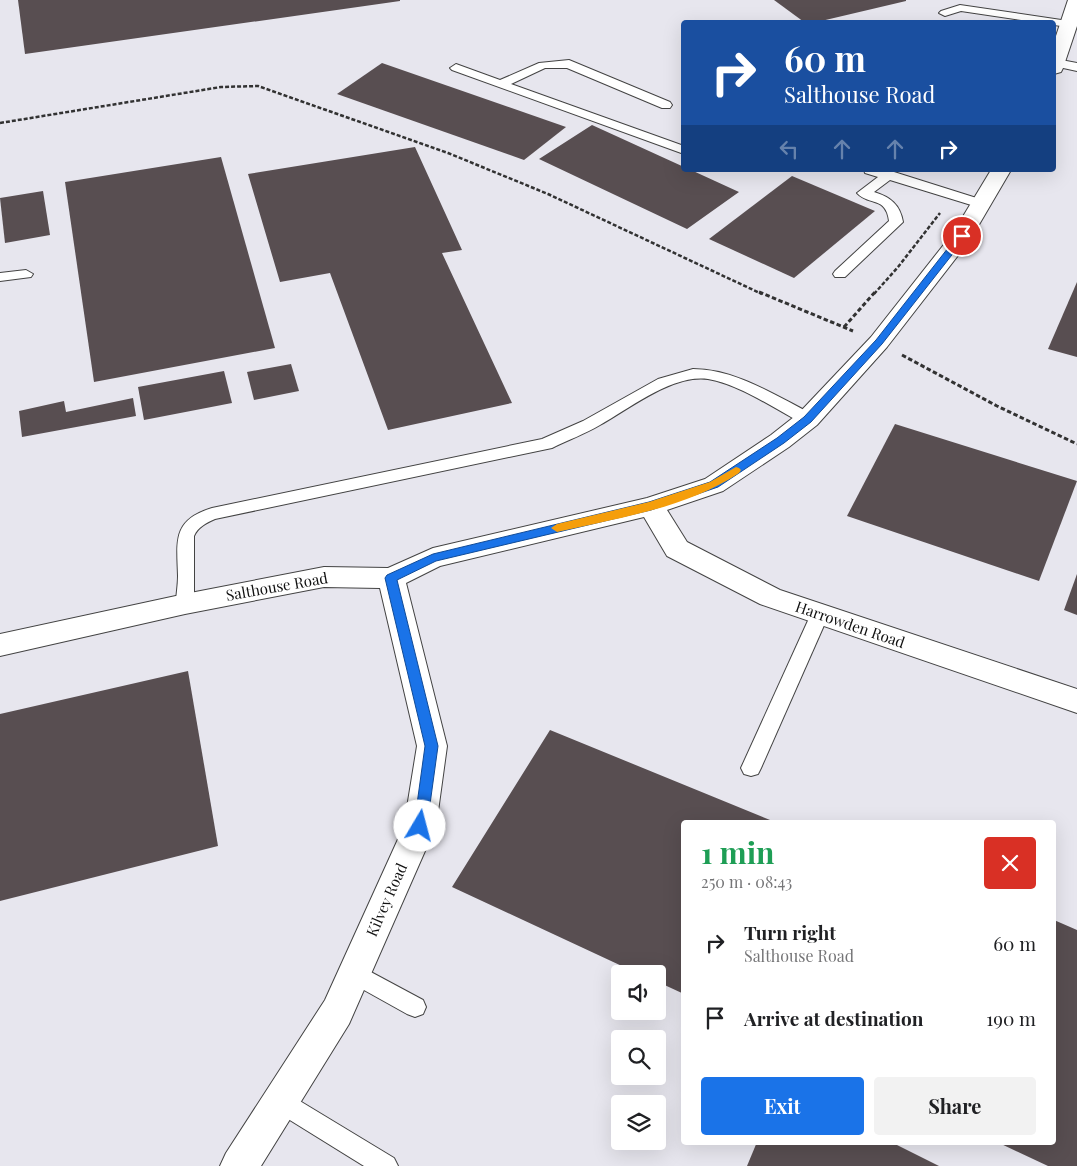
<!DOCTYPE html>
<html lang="en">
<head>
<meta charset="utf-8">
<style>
  body { margin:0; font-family:"Playfair Display",serif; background:#f2f2f2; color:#202124; height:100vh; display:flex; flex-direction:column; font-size:19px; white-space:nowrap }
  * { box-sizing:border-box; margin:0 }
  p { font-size:16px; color:#757577 }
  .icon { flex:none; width:28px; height:28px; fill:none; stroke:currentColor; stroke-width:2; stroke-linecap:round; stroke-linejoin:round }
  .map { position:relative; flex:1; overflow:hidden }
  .side { position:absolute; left:681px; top:820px; width:375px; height:325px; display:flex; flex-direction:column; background:#fff; border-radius:5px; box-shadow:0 5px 20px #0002 }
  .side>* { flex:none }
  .banner { position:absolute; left:681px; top:20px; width:375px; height:152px; border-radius:5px; box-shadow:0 5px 20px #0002; background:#1a4fa0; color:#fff; overflow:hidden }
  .tools { position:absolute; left:611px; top:965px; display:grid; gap:10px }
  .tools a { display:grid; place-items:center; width:55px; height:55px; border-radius:5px; background:#fff; box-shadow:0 5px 20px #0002; font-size:25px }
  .pin { position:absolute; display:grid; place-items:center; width:42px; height:42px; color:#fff; margin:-21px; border:2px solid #fff; border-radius:50%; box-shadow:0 1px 5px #0007 }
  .me { position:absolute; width:55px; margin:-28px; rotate:8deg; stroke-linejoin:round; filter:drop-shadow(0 0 4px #0008) }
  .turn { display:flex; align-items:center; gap:18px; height:105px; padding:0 20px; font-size:22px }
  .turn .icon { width:65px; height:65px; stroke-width:2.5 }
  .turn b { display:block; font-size:35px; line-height:42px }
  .lanes { display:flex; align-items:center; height:48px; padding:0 20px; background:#0003; justify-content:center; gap:25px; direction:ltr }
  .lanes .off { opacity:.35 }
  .round { display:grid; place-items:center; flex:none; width:52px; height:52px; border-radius:5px; background:#f2f2f2 }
  .headline { display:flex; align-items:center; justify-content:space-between; height:85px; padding:0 20px }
  h1 { font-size:30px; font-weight:700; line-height:38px; color:#1e9e55 }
  .cta { display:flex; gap:10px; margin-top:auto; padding:10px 20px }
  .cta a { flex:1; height:58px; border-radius:5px; background:#1a73e8; color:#fff; font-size:20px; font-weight:700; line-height:58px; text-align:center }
  .cta a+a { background:#f2f2f2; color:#202124 }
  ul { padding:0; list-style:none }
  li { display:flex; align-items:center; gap:15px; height:75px; padding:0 20px }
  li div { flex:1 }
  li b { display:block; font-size:19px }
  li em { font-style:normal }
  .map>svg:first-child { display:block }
  .industrial { fill:#e7e6ee; fill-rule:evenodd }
  .building { fill:#584e51 }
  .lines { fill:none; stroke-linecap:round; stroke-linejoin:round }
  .service-casing { stroke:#434343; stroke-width:2 }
  .minor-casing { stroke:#434343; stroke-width:2 }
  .path-far1 { stroke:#323232; stroke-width:2.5; stroke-dasharray:4 2; stroke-linecap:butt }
  .path { stroke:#323232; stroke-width:3; stroke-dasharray:4.5 2.5; stroke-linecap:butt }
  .service { fill:#fff; fill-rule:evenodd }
  .minor { fill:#fff; fill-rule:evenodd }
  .route { fill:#1a73e8; stroke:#114b97 }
  .slow { fill:#f59e0b }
  .labels { text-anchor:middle; stroke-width:5; stroke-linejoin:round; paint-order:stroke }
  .street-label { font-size:15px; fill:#101010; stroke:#fff }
</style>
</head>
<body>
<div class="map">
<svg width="1077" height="1166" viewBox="0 0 1077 1166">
  <rect width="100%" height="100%" fill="#fef5f5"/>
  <path class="industrial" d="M 0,0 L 1077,0 L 1077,1166 L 0,1166 ZM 684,22 L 1054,22 L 1054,170 L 684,170 ZM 684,822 L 1054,822 L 1054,1142 L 684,1142 ZM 620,974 L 658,974 L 658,1011 L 620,1011 ZM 620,1039 L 658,1039 L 658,1076 L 620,1076 ZM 620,1104 L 658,1104 L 658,1141 L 620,1141 Z"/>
  <g class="building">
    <polygon points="18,0 400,0 400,1 25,54"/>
    <polygon points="774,0 906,0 906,1 817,22 804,22"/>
    <polygon points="382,63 566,127 524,160 337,94"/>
    <polygon points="592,125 684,167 684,170 691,170 739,192 687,229 539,159"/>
    <polygon points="415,147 462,250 442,253 512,403 388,430 330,273 280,282 248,174"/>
    <polygon points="221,157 275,348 94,382 65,182"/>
    <polygon points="792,176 875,211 794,278 709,239"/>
    <polygon points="43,191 50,235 5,243 0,198"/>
    <polygon points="1077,282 1077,357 1048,349"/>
    <polygon points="291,364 299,391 254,400 247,372"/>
    <polygon points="224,371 232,403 144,420 138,387"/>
    <polygon points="133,398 136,416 22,437 19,411 64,401 66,412"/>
    <polygon points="895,424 1077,481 1039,581 847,516"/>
    <polygon points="1077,574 1077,615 1064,610"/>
    <polygon points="188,671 218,846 0,901 0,714"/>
    <polygon points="550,730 775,822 684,822 684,994 658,982 658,974 639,974 452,887"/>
    <polygon points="1054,920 1077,930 1077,1166 1048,1166 997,1142 1054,1142"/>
    <polygon points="757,1142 891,1142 939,1166 747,1166"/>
  </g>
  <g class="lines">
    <defs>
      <g id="service">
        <polygon points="960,5 1068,21 1074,24 1068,27 1054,25 1054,22 1035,22 961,11 945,16 939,13 941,11"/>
        <polygon points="1056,59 1077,63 1077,71 1054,66 1054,60"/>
        <polygon points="569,60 670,102 672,105 670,108 662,108 567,68 545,68 511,84 684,146 684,154 452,70 450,68 456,64 500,80 539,63"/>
        <path d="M 864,170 L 894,172 L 986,201 L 988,204 L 981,208 L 890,180 L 874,192 C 890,197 900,204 903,222 L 845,277 L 835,277 L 833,274 L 835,271 L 889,221 C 886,196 869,206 857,193 L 878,177 L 865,173 Z"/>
        <polygon points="26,270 33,274 31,277 0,281 0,273"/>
        <path d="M 693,369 C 736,369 776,396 814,415 L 816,419 L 814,423 L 808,424 L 802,423 C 773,408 741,385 708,379 C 673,374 630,408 600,425 C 585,434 568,440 552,448 L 215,519 C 206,523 198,527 194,536 L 194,604 L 191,609 L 185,611 L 179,609 L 176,604 C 176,595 178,586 178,576 C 177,541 172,520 212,508 L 542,439 L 583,421 L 658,379 Z"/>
        <polygon points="820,607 826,609 829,614 761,768 758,774 751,776 744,774 741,768 811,614 814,609"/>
        <polygon points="354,963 423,1000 426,1007 423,1014 415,1017 407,1014 346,980 343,973 346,966"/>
        <polygon points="280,1089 394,1158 398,1166 364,1166 272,1109 268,1101 272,1093"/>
      </g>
      <g id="minor">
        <polygon points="1068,0 1077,0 1077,26 1063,68 1061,72 1054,74 1054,42"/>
        <polygon points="991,170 1011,170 970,240 887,347 817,425 789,447 723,491 667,510 687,542 780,590 1077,689 1077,713 760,604 667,556 644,517 440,566 406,583 447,746 436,826 349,1024 261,1166 220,1166 226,1153 325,1000 404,826 417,746 380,588 324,587 185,614 0,656 0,634 185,594 324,567 388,568 433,548 647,498 705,479 771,435 799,413 871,337 953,233"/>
      </g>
    </defs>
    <use href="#service" class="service-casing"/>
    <use href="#minor" class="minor-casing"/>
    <g class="path-far1">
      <polyline points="0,123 221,87 258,86 448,153 548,194 762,294"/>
      <polyline points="874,294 898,267 940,213"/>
    </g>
    <g class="path">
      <polyline points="759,292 853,331"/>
      <polyline points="844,327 875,292"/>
      <polyline points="902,355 997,406 1077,444"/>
    </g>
    <use href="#service" class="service"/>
    <use href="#minor" class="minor"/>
  </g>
  <polygon class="route" points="962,233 967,236 966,237 882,344 811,422 784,443 718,487 651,510 436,561 397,580 438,746 427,826 425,830 420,832 415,830 414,826 425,746 385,578 387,575 433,554 649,502 710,482 777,438 804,417 876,340 959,234"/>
  <path class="slow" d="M 736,467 L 739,468 L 741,470 L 739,473 C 687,508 618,518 557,532 L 551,528 L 557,524 L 649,502 L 710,482 Z"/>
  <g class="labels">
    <g class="street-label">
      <text transform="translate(277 587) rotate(-10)" y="5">Salthouse Road</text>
      <text transform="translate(850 625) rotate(19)" y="5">Harrowden Road</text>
      <text transform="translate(387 900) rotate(-66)" y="5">Kilvey Road</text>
    </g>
  </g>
</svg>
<div class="tools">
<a><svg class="icon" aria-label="sound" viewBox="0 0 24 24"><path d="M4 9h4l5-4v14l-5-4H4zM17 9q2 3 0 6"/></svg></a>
<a><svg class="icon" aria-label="search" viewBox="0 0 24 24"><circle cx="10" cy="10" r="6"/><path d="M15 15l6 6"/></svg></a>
<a><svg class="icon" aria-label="layers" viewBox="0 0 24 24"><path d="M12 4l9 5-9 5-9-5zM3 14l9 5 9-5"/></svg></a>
</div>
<div class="pin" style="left:962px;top:236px;background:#d93025"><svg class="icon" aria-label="arrive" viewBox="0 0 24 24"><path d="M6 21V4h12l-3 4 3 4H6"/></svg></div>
<svg class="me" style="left:420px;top:826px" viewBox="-20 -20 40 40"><circle r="19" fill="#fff"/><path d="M0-13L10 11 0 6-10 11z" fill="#1a73e8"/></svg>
<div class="banner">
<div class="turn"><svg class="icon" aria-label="right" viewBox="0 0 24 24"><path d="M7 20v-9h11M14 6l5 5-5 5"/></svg><div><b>60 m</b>Salthouse Road</div></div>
<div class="lanes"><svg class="icon off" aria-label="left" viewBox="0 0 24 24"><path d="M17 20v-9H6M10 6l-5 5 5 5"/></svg><svg class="icon off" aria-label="ahead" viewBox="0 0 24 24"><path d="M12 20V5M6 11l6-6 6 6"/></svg><svg class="icon off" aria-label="ahead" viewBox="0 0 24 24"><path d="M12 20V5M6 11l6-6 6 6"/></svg><svg class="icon" aria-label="right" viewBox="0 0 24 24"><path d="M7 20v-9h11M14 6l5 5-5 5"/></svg></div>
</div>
<section class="side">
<div class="headline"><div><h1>1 min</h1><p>250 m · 08:43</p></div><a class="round" style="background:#d93025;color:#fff"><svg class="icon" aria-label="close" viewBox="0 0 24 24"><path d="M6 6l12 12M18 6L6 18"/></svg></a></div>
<ul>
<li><svg class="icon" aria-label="right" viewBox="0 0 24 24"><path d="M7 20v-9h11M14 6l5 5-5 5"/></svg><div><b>Turn right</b><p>Salthouse Road</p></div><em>60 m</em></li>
<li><svg class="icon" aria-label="arrive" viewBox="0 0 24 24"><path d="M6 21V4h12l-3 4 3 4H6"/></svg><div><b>Arrive at destination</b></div><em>190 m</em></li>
</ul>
<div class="cta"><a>Exit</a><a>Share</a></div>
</section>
</div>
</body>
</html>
